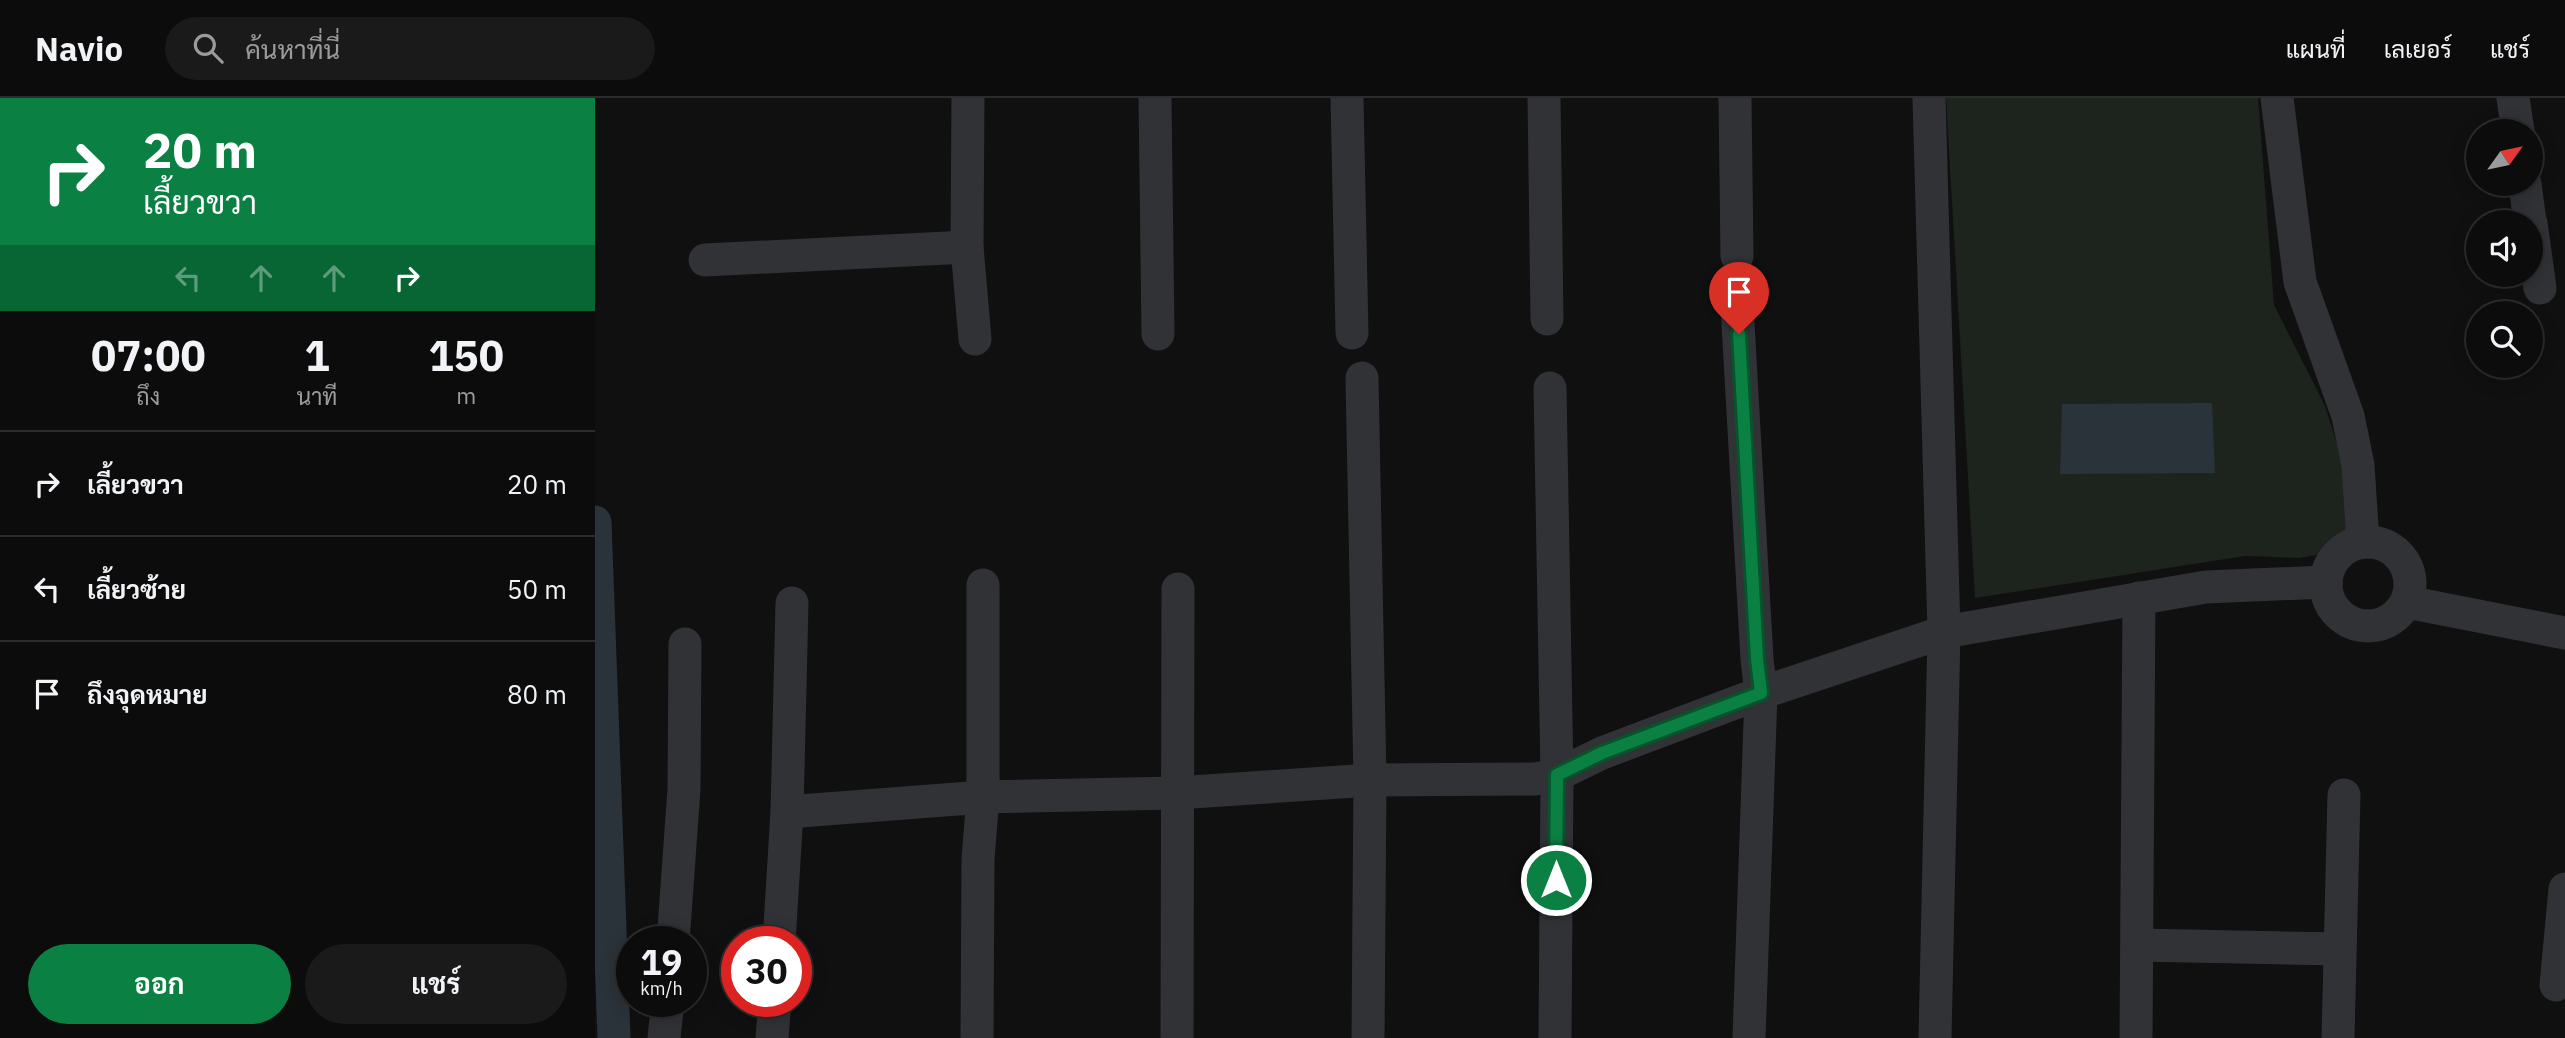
<!DOCTYPE html>
<html lang="th">
<head>
<meta charset="utf-8">
<style>
  body { margin:0; font-family:"IBM Plex Sans",Sarabun,sans-serif; background:#1a1a1b; color:#f1f3f6; height:100vh; display:flex; flex-direction:column; font-size:26px; white-space:nowrap }
  * { box-sizing:border-box; margin:0 }
  p { font-size:23px; color:#9a9b9d }
  .icon { flex:none; width:38px; height:38px; fill:none; stroke:currentColor; stroke-width:2; stroke-linecap:round; stroke-linejoin:round }
  .map { position:relative; flex:1; overflow:hidden }
  .details { display:flex; flex-direction:column; background:#0c0c0d; width:595px }
  .details>* { flex:none }
  .banner { background:#0b8043; color:#fff; overflow:hidden }
  .needle { width:46px; rotate:57deg }
  .fabs { position:absolute; left:1871px; top:21px; display:grid; gap:14px }
  .fabs a { display:grid; place-items:center; width:77px; height:77px; border-radius:50%; background:#0c0c0d; box-shadow:0 4px 18px #0003,0 0 0 2px #2c2c2e; font-size:35px }
  .speed { position:absolute; left:21px; top:828px; display:flex; gap:14px; font-size:35px; font-weight:700; text-align:center }
  .speed>* { display:grid; place-content:center; width:91px; height:91px; border-radius:50%; background:#0c0c0d; box-shadow:0 4px 18px #0003,0 0 0 2px #2c2c2e; line-height:1 }
  .speed small { font-size:18px; font-weight:400 }
  .speed .limit { border:10px solid #d22; background:#fff; color:#111 }
  .pin { position:absolute; display:grid; place-items:center; width:60px; height:60px; color:#fff; margin:-72px -30px; border-radius:50% 50% 50% 0; rotate:-45deg; box-shadow:0 0 7px #0007 }
  .pin .icon { rotate:45deg }
  .me { position:absolute; width:77px; margin:-38px; rotate:0deg; stroke-linejoin:round; filter:drop-shadow(0 0 5px #0008) }
  .turn { display:flex; align-items:center; gap:24px; height:147px; padding:0 28px; font-size:32px }
  .turn .icon { width:91px; height:91px; stroke-width:2.5 }
  .turn b { display:block; font-size:49px; line-height:60px }
  .lanes { display:flex; align-items:center; height:66px; padding:0 28px; background:#0003; justify-content:center; gap:35px; direction:ltr }
  .lanes .off { opacity:.35 }
  .eta { display:flex; justify-content:space-evenly; align-items:center; height:119px; text-align:center }
  .eta b { font-size:42px; font-weight:700; line-height:49px }
  .action { display:flex; gap:14px; margin-top:auto; padding:14px 28px }
  .action a { flex:1; height:80px; border-radius:42px; background:#0b8043; color:#fff; font-size:28px; font-weight:700; line-height:80px; text-align:center }
  .action a+a { background:#1a1a1b; color:#f1f3f6 }
  ul { padding:0; list-style:none }
  li { display:flex; align-items:center; gap:21px; height:105px; padding:0 28px; border-top:2px solid #2c2c2e }
  li div { flex:1 }
  li b { display:block; font-size:26px }
  li em { font-style:normal }
  header { display:flex; align-items:center; gap:42px; box-sizing:border-box; height:98px; padding:0 35px; background:#0c0c0d; border-bottom:2px solid #2c2c2e }
  header strong { font-size:33px }
  nav { display:flex; gap:38px; margin-inline-start:auto; font-size:24px }
  .search { width:490px; height:63px; background:#1a1a1b; display:flex; align-items:center; gap:18px; box-sizing:border-box; padding:0 24px; border-radius:38px; color:#9a9b9d; font-size:26px }
  main { display:flex; flex:1; min-height:0 }
  .map>svg:first-child { display:block }
  .green { fill:#1c241d }
  .water { fill:#2a3339 }
  .lines { fill:none; stroke-linecap:round; stroke-linejoin:round }
  .canal { stroke:#2a3339; stroke-width:33 }
  .street { stroke:#313236; stroke-width:33 }
  .route-casing { stroke:#07532c; stroke-width:18 }
  .route { stroke:#0b8043; stroke-width:12 }
</style>
</head>
<body>
<header>
<strong>Navio</strong>
<div class="search"><svg class="icon" aria-label="search" viewBox="0 0 24 24"><circle cx="10" cy="10" r="6"/><path d="M15 15l6 6"/></svg>ค้นหาที่นี่</div>
<nav><a>แผนที่</a><a>เลเยอร์</a><a>แชร์</a></nav>
</header>
<main>
<section class="details">
<div class="banner">
<div class="turn"><svg class="icon" aria-label="right" viewBox="0 0 24 24"><path d="M7 20v-9h11M14 6l5 5-5 5"/></svg><div><b>20 m</b>เลี้ยวขวา</div></div>
<div class="lanes"><svg class="icon off" aria-label="left" viewBox="0 0 24 24"><path d="M17 20v-9H6M10 6l-5 5 5 5"/></svg><svg class="icon off" aria-label="ahead" viewBox="0 0 24 24"><path d="M12 20V5M6 11l6-6 6 6"/></svg><svg class="icon off" aria-label="ahead" viewBox="0 0 24 24"><path d="M12 20V5M6 11l6-6 6 6"/></svg><svg class="icon" aria-label="right" viewBox="0 0 24 24"><path d="M7 20v-9h11M14 6l5 5-5 5"/></svg></div>
</div>
<div class="eta">
<div><b>07:00</b><p>ถึง</p></div>
<div><b>1</b><p>นาที</p></div>
<div><b>150</b><p>m</p></div>
</div>
<ul>
<li><svg class="icon" aria-label="right" viewBox="0 0 24 24"><path d="M7 20v-9h11M14 6l5 5-5 5"/></svg><div><b>เลี้ยวขวา</b></div><em>20 m</em></li>
<li><svg class="icon" aria-label="left" viewBox="0 0 24 24"><path d="M17 20v-9H6M10 6l-5 5 5 5"/></svg><div><b>เลี้ยวซ้าย</b></div><em>50 m</em></li>
<li><svg class="icon" aria-label="arrive" viewBox="0 0 24 24"><path d="M6 21V4h12l-3 4 3 4H6"/></svg><div><b>ถึงจุดหมาย</b></div><em>80 m</em></li>
</ul>
<div class="action"><a>ออก</a><a>แชร์</a></div>
</section>
<div class="map">
<svg width="1970" height="940" viewBox="0 0 1970 940">
  <rect width="100%" height="100%" fill="#101011"/>
  <polygon class="green" points="1351,0 1663,0 1679,207 1730,308 1765,419 1747,437 1736,454 1705,460 1650,458 1380,500"/>
  <polygon class="water" points="1617,305 1620,375 1465,376 1467,306"/>
  <g class="lines">
    <polyline class="canal" points="0,424 19,940"/>
    <g class="street">
      <polyline points="373,0 372,149 380,241"/>
      <polyline points="560,0 563,236"/>
      <polyline points="752,0 757,235"/>
      <polyline points="949,0 952,221"/>
      <polyline points="1140,0 1142,158"/>
      <polyline points="1334,0 1349,534 1340,940"/>
      <polyline points="1682,0 1705,184 1753,318 1763,367 1768,444"/>
      <polyline points="1918,0 1923,33"/>
      <polyline points="1930,86 1935,124"/>
      <polyline points="1936,125 1945,190"/>
      <polyline points="110,162 372,149"/>
      <polyline points="1142,208 1162,561 1166,595 1154,940"/>
      <polyline points="767,280 775,682 773,940"/>
      <polyline points="955,290 962,677 960,940"/>
      <circle cx="1773" cy="486" r="42"/>
      <polyline points="1812,504 1970,535"/>
      <polyline points="192,714 388,699 582,695 775,682 940,681 962,677 1007,655 1166,595 1349,534 1611,489 1731,484"/>
      <polyline points="78,844 89,691 90,546"/>
      <polyline points="184,844 192,714 197,505"/>
      <polyline points="1543,847 1744,851"/>
      <polyline points="1961,887 1970,791"/>
      <polyline points="69,940 73,903"/>
      <polyline points="177,940 180,903"/>
      <polyline points="382,940 383,761 388,699 388,487"/>
      <polyline points="582,940 583,491"/>
      <polyline points="1541,940 1544,500"/>
      <polyline points="1743,940 1749,697"/>
    </g>
  </g>
  <g class="lines">
    <defs>
      <polyline id="route" points="961,782 962,677 1007,655 1166,595 1162,561 1144,236"/>
    </defs>
    <use href="#route" class="route-casing"/>
    <use href="#route" class="route"/>
  </g>
</svg>
<div class="fabs">
<a><svg class="needle" viewBox="-14 -14 28 28"><path d="M0-13l5 13h-10z" fill="#e53935"/><path d="M0 13l5-13h-10z" fill="#9a9b9d"/></svg></a>
<a><svg class="icon" aria-label="sound" viewBox="0 0 24 24"><path d="M4 9h4l5-4v14l-5-4H4zM17 9q2 3 0 6"/></svg></a>
<a><svg class="icon" aria-label="search" viewBox="0 0 24 24"><circle cx="10" cy="10" r="6"/><path d="M15 15l6 6"/></svg></a>
</div>
<div class="speed"><div>19<small>km/h</small></div><div class="limit">30</div></div>
<div class="pin" style="left:1144px;top:236px;background:#d93025"><svg class="icon" aria-label="arrive" viewBox="0 0 24 24"><path d="M6 21V4h12l-3 4 3 4H6"/></svg></div>
<svg class="me" style="left:961px;top:782px" viewBox="-20 -20 40 40"><circle r="17" fill="#0b8043" stroke="#fff" stroke-width="3"/><path d="M0-11L8 9 0 5-8 9z" fill="#fff"/></svg>
</div>
</main>
</body>
</html>
